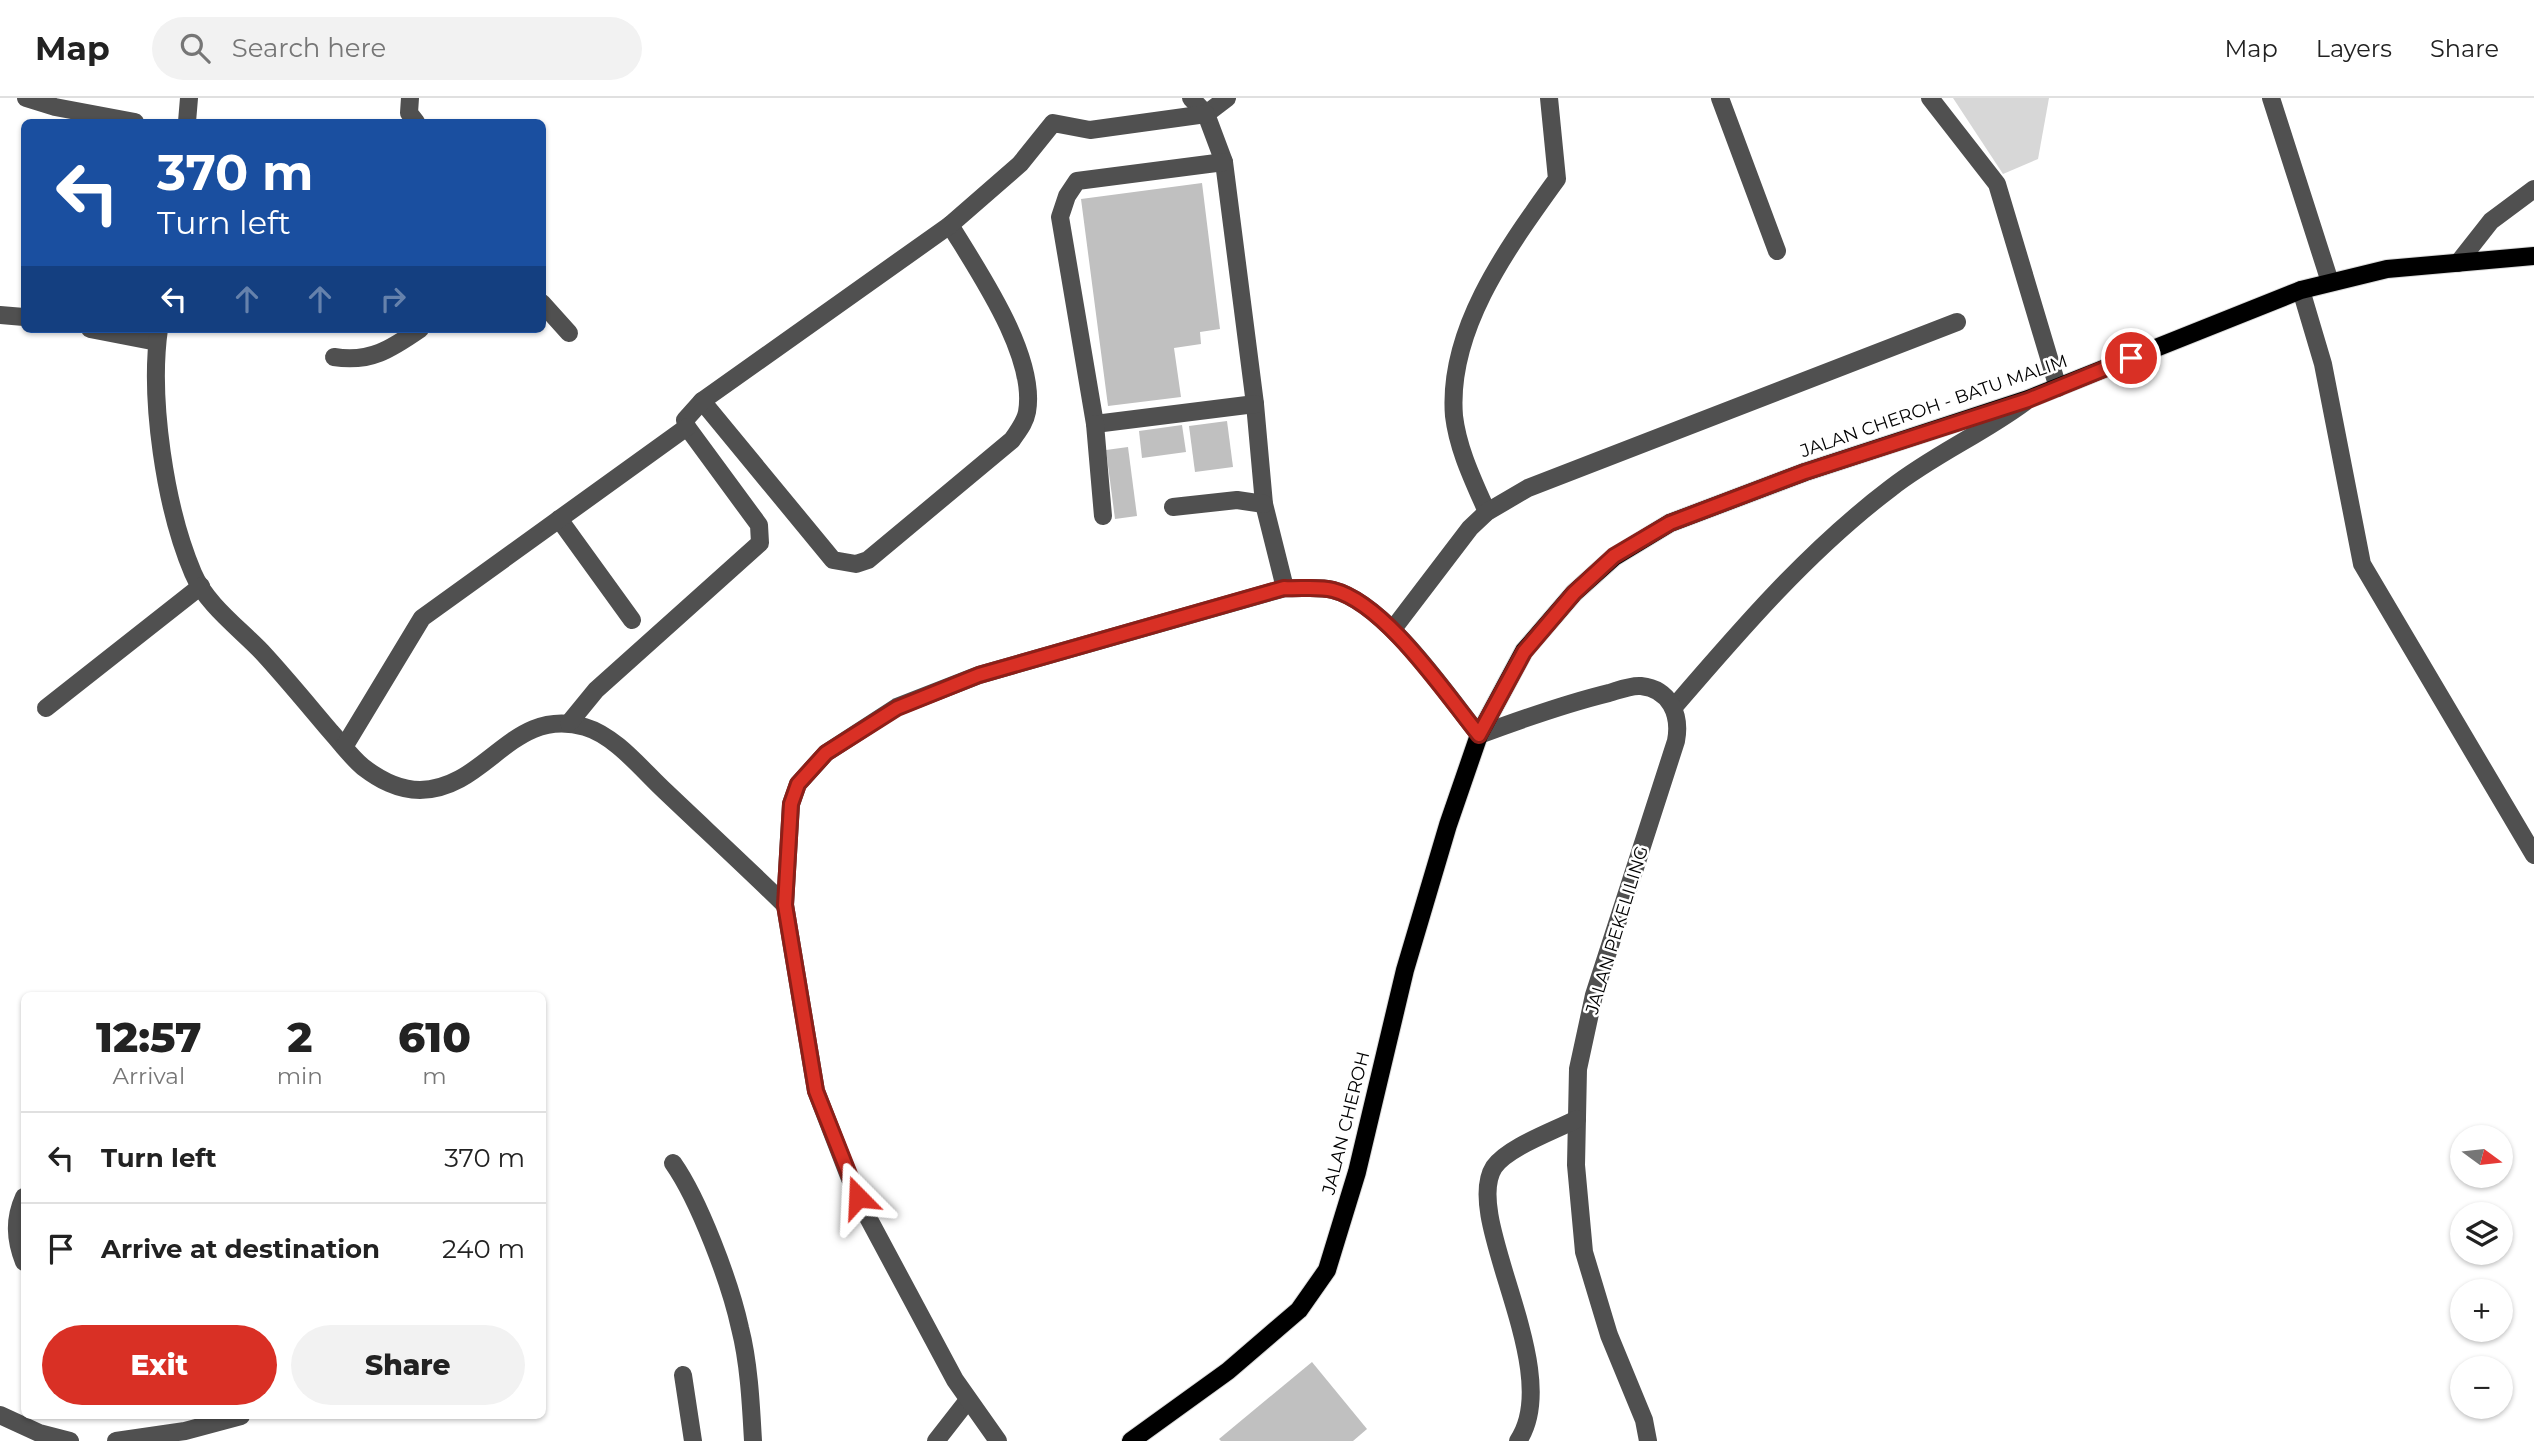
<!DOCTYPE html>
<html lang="en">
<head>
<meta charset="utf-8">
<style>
  body { margin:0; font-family:Montserrat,sans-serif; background:#f2f2f2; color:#222; height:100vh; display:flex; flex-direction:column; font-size:26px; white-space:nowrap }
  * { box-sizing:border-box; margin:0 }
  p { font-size:23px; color:#767676 }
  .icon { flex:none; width:38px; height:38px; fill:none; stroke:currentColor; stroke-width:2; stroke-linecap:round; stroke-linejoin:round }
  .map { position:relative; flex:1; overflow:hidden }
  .drawer { position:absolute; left:21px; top:894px; width:525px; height:427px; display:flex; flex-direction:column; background:#fff; border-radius:10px; box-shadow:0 2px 5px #0004 }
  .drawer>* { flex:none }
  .hud { position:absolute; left:21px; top:21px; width:525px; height:214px; border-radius:10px; box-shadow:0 2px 5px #0004; background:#1a4fa0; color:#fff; overflow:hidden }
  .needle { width:46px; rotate:105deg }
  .tools { position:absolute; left:2450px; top:1027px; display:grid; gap:14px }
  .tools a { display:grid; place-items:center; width:63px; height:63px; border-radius:50%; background:#fff; box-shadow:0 2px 5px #0004; font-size:35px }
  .pin { position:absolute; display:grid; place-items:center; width:60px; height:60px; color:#fff; margin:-30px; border:4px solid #fff; border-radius:50%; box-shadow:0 2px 7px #0007 }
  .me { position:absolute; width:77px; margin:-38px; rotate:339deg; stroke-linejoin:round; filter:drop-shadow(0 0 5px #0008) }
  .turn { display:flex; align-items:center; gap:24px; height:147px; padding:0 21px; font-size:32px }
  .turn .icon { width:91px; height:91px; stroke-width:2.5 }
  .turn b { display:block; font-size:49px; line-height:60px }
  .lanes { display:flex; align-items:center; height:66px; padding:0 21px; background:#0003; justify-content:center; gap:35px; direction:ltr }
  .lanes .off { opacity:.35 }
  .eta { display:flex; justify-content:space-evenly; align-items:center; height:119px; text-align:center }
  .eta b { font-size:42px; font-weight:800; line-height:49px }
  .primary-button { display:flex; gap:14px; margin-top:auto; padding:14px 21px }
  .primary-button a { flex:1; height:80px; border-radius:42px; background:#d93025; color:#fff; font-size:28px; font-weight:800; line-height:80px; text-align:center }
  .primary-button a+a { background:#f2f2f2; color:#222 }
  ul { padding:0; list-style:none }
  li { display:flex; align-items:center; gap:21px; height:91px; padding:0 21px; border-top:2px solid #e0e0e0 }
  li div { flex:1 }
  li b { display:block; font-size:26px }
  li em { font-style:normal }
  header { display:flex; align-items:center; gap:42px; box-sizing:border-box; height:98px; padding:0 35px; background:#fff; border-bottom:2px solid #e0e0e0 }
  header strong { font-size:33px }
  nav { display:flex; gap:38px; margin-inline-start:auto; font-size:24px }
  .search { width:490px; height:63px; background:#f2f2f2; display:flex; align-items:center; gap:18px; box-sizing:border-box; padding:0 24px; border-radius:38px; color:#767676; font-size:26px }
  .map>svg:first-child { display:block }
  .green { fill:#d7d7d7 }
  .building { fill:#c0c0c0 }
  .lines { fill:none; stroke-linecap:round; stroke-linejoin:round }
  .major-casing { stroke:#dbdbdb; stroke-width:20 }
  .minor { stroke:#505050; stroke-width:18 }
  .major { stroke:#000; stroke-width:18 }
  .route-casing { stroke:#8d1f18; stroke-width:18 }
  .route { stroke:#d93025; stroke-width:12 }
  .labels { text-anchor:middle; stroke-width:5; stroke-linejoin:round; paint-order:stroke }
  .street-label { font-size:18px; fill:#000; stroke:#fff }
</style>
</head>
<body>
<header>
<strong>Map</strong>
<div class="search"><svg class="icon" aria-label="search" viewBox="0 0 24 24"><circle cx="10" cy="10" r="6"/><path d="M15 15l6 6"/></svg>Search here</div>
<nav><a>Map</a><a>Layers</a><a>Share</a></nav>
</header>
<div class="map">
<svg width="2534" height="1343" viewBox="0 0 2534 1343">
  <rect width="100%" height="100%" fill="#fff"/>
  <polygon class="green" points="1953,0 2049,0 2038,61 2003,76"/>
  <g class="building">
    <polygon points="1202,85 1220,231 1200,234 1201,246 1174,250 1181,299 1108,308 1081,101"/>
    <polygon points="1227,323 1233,369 1195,374 1189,328"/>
    <polygon points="1182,327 1186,354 1142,360 1139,333"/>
    <polygon points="1128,349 1137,418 1115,421 1106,352"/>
    <polygon points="1312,1264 1367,1331 1353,1343 1221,1343 1219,1341"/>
  </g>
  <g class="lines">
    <defs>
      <polyline id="major" points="1131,1343 1228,1273 1299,1212 1327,1172 1357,1074 1405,872 1448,727 1479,637 1524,553 1574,495 1614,459 1670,425 1805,374 2028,301 2301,192 2387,171 2534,158"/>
    </defs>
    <use href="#major" class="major-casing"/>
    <g class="minor">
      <polyline points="26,0 55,9 135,24"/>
      <polyline points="410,0 409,15 416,24"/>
      <polyline points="1191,0 1206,16"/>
      <polyline points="1227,0 1206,16 1224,64 1255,306 1264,406 1285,490"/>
      <polyline points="1720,0 1777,153"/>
      <polyline points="1930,0 1997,86 2058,290"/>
      <polyline points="2271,0 2330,184"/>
      <polyline points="187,24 189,0"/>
      <polyline points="1224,64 1077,83 1067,98 1060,119 1095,326 1255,306"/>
      <polyline points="2458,165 2491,123 2534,91"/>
      <polyline points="2301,192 2323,266 2362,466 2534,757"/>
      <polyline points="542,205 569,235"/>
      <polyline points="0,217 24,219"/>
      <polyline points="90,231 157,244"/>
      <path d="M 159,231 C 149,301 165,409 193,475 C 206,506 239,530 262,554 C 286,580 308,607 331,634 C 341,645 351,659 363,669 C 380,682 398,692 420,692 C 487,691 512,607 585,629 C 616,638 643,673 666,694 C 706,732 746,769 785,807"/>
      <path d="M 334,259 C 370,265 391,251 420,231"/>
      <path d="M 702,303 L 833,462 L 856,466 L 868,462 L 1012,342 C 1018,333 1025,325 1027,314 C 1037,258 978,173 950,127"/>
      <polyline points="1095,326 1103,418"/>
      <polyline points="1173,409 1237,402 1264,406"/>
      <path d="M 1487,414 C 1474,384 1458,352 1454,318 C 1447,231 1509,148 1557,81 L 1549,0"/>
      <polyline points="559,421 632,522"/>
      <polyline points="1393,531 1470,430 1487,414 1528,390 1957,224"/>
      <path d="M 1674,609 C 1741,531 1809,452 1891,390 C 1933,357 1982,336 2025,304"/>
      <polyline points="46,610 201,488"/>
      <polyline points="569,625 596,592 760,445 759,427 687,329 685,322 702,303 950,127 1020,66 1053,25 1090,32 1206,16"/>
      <polyline points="344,649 422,520 687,329"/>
      <path d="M 673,1065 C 699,1102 730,1184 740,1230 C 749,1265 751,1307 753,1343"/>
      <path d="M 24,1099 C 14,1121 15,1141 24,1164"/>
      <polyline points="683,1277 693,1343"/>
      <polyline points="0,1317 39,1335 70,1343"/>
      <polyline points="116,1343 185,1333 241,1318"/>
      <polyline points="936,1343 968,1302"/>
      <path d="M 998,1343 L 955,1282 L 857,1099 L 816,993 L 785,807 L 791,706 L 798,686 L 826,655 L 897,609 L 979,577 L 1285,490 C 1300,491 1318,488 1333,492 C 1385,505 1446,595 1479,637 C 1522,621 1564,606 1609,595 C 1619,592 1631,587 1641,588 C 1670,591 1681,617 1676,643 L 1594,897 L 1578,971 L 1576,1067 L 1584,1154 L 1609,1237 L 1644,1322 L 1648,1343"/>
      <path d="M 1518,1343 C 1566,1272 1461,1120 1494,1069 C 1508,1049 1554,1033 1577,1021"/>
    </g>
    <use href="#major" class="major"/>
  </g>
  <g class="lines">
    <defs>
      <path id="route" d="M 858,1099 L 816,993 L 785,807 L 791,706 L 798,686 L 826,655 L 897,610 L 979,577 L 1284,490 C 1300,491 1318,488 1333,492 C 1385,505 1445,595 1479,637 L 1524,554 L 1574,495 L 1614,458 L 1670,425 L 1805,374 L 2028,302 L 2131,260"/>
    </defs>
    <use href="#route" class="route-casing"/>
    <use href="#route" class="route"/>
  </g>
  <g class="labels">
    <g class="street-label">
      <text transform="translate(1934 308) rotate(-19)" y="6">JALAN CHEROH - BATU MALIM</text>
      <text transform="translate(1617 832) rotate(-73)" y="6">JALAN PEKELILING</text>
      <text transform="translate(1346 1025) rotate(-76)" y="6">JALAN CHEROH</text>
    </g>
  </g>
</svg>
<div class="tools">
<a><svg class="needle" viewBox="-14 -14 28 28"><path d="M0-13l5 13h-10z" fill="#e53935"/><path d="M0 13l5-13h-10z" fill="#767676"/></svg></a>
<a><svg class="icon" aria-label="layers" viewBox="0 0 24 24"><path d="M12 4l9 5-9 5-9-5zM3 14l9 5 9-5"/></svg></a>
<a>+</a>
<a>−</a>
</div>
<div class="pin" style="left:2131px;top:260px;background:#d93025"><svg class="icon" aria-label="arrive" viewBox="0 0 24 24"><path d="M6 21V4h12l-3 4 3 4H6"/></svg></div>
<svg class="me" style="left:858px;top:1099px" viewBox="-20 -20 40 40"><path d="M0-17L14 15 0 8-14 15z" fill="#d93025" stroke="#fff" stroke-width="4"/></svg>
<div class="hud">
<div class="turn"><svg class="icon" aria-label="left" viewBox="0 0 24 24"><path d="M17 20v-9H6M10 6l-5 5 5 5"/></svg><div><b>370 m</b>Turn left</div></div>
<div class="lanes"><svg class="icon" aria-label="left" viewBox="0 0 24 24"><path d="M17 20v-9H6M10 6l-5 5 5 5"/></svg><svg class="icon off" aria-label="ahead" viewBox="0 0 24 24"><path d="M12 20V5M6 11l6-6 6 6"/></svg><svg class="icon off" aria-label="ahead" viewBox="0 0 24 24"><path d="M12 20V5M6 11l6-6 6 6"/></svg><svg class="icon off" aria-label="right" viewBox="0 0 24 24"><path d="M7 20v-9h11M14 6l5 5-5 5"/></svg></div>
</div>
<section class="drawer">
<div class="eta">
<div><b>12:57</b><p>Arrival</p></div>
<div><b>2</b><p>min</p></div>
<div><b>610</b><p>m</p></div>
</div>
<ul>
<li><svg class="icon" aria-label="left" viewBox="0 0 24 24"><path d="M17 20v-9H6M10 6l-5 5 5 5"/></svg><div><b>Turn left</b></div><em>370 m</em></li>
<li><svg class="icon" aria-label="arrive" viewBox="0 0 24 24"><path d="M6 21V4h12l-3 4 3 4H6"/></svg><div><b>Arrive at destination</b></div><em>240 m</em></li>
</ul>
<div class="primary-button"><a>Exit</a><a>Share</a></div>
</section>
</div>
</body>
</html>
